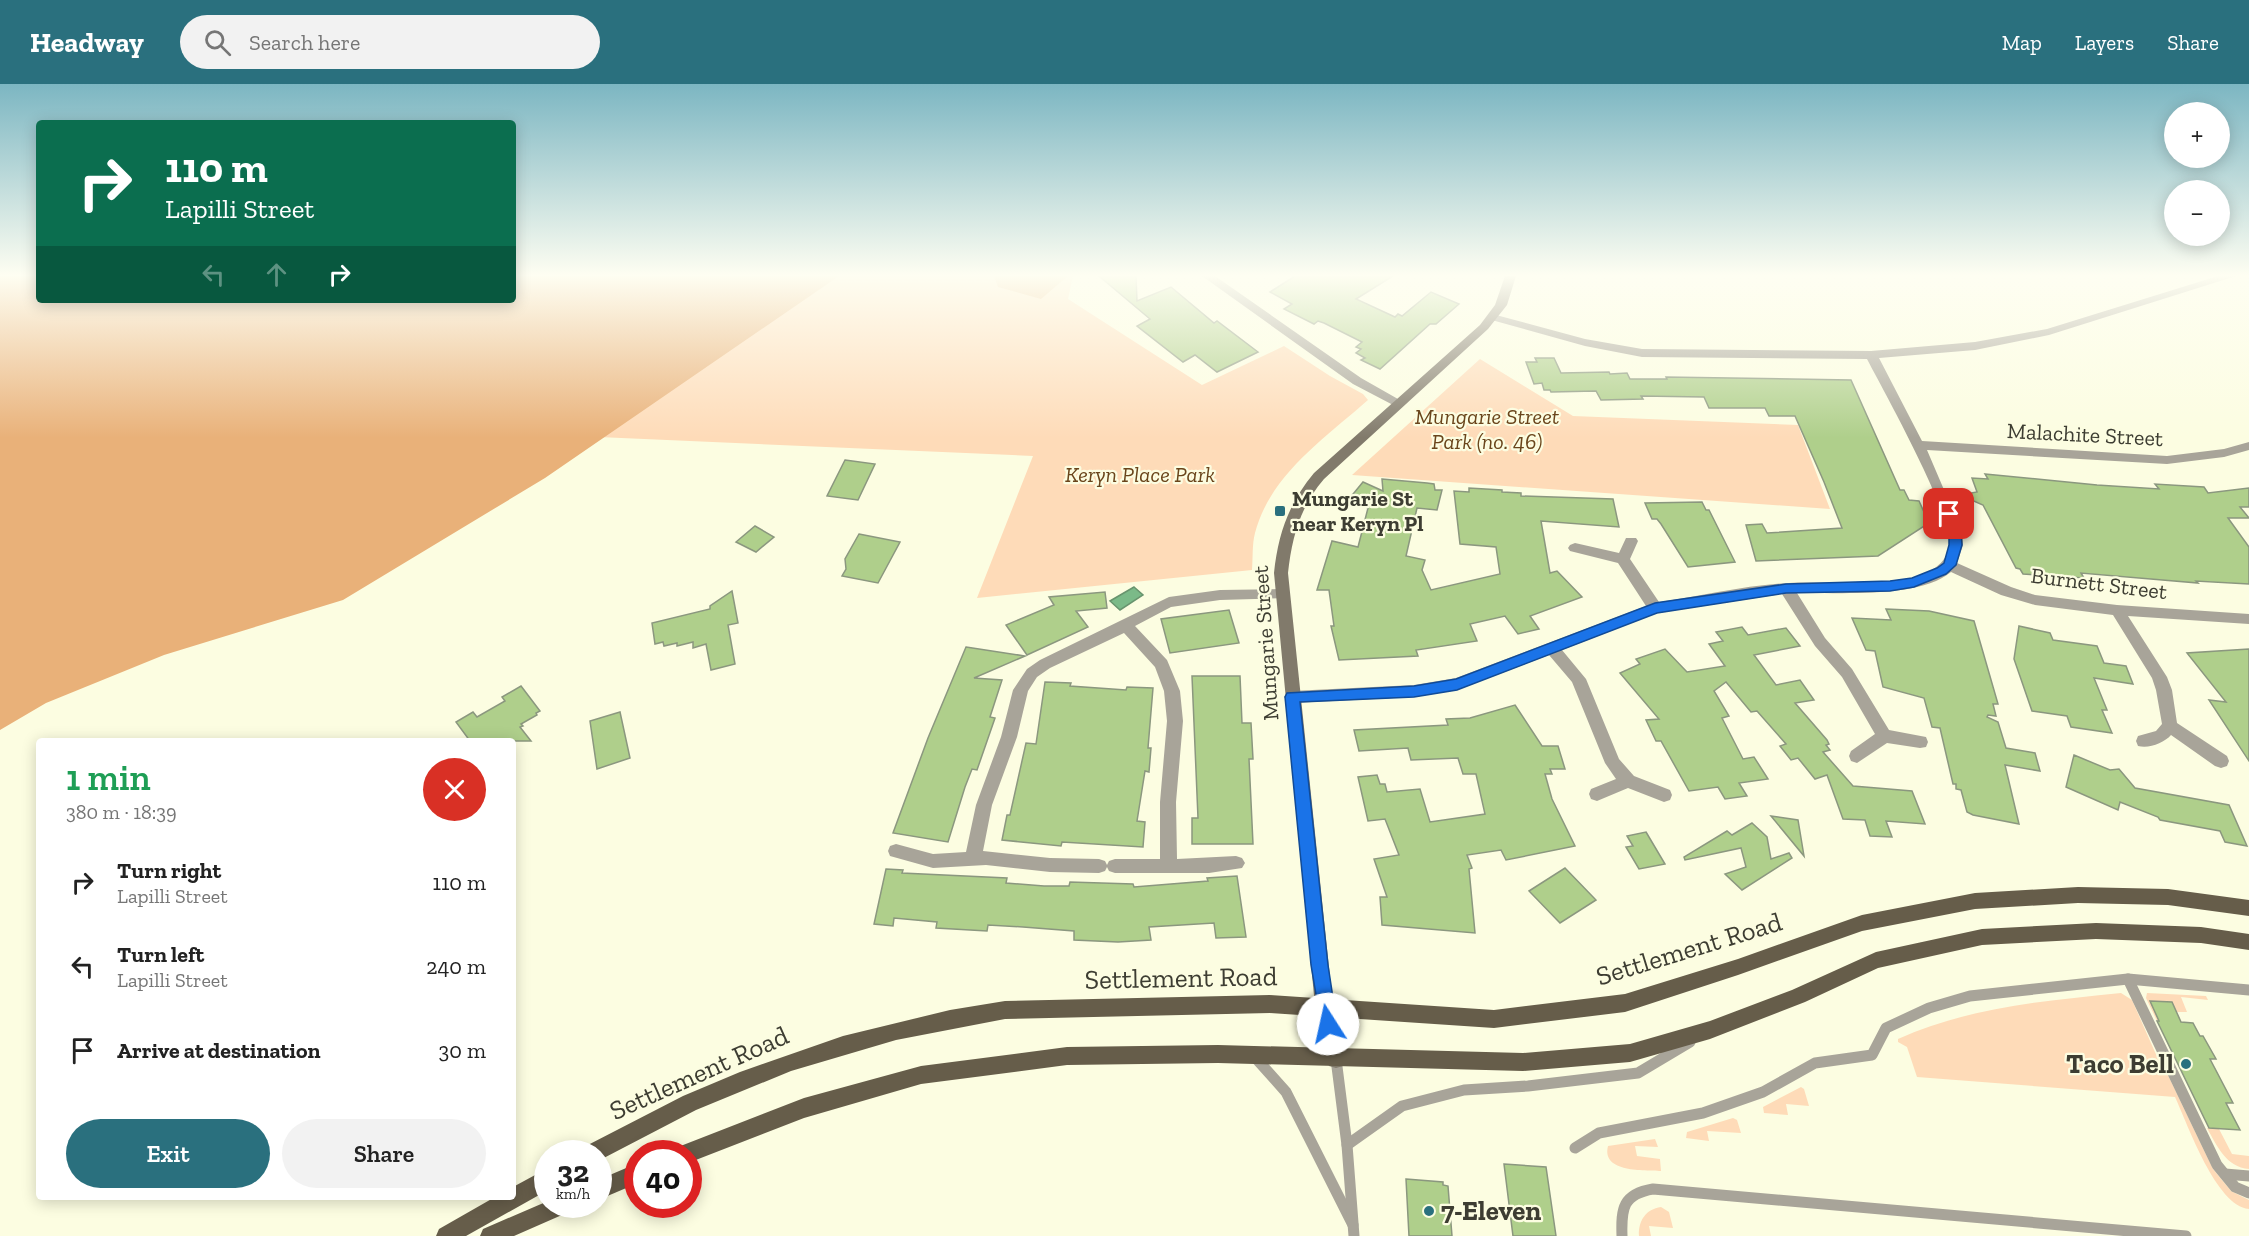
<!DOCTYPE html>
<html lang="en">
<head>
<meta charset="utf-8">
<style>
  body { margin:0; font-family:"Zilla Slab",serif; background:#f2f2f2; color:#222; height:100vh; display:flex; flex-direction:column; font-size:22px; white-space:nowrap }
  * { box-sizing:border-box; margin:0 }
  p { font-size:20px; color:#767676 }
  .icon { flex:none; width:33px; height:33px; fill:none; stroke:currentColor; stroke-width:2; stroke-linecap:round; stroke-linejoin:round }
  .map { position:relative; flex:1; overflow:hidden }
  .sheet { position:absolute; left:36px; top:654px; width:480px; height:462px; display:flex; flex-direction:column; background:#fff; border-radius:6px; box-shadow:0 3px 15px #0003 }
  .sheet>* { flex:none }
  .hud { position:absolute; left:36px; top:36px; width:480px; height:183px; border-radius:6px; box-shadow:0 3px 15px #0003; background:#0b6e4f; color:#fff; overflow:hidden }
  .controls { position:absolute; left:2164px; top:18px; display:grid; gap:12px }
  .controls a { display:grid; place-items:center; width:66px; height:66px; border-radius:50%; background:#fff; box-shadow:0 3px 15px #0003; font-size:30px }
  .speed { position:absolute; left:534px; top:1056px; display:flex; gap:12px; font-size:30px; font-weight:700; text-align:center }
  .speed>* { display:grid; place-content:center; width:78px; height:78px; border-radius:50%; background:#fff; box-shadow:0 3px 15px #0003; line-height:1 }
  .speed small { font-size:15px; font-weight:400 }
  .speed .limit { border:9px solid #d22; background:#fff; color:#111 }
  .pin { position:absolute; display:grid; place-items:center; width:51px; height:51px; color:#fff; margin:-26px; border-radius:12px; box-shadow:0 3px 9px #0006 }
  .me { position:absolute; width:66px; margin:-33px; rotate:350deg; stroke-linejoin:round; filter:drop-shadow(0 0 4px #0008) }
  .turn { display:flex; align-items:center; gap:21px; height:126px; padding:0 30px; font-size:27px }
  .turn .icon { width:78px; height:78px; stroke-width:2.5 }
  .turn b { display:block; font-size:42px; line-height:51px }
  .lanes { display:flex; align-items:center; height:57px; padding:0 30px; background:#0003; justify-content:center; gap:30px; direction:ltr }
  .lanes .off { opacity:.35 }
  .round { display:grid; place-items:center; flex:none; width:63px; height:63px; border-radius:32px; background:#f2f2f2 }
  .headline { display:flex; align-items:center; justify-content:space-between; height:102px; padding:0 30px }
  h1 { font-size:36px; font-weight:600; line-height:45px; color:#1e9e55 }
  .button { display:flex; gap:12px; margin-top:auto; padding:12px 30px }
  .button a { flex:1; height:69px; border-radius:36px; background:#2a707e; color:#fff; font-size:24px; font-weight:600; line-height:69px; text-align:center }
  .button a+a { background:#f2f2f2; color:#222 }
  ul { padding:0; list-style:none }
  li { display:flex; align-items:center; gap:18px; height:84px; padding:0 30px }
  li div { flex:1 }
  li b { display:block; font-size:22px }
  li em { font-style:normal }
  header { display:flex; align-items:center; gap:36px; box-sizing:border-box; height:84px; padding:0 30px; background:#2a707e; color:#fff }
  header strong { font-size:28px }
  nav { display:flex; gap:33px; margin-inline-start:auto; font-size:21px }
  .search { width:420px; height:54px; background:#f2f2f2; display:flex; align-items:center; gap:15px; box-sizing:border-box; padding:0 21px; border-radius:33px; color:#767676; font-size:22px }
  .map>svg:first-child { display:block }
  .green { fill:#fedbb8 }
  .forest { fill:#e9b179 }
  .water { fill:#7bba88; stroke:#68946e; stroke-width:1.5 }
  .building { fill:#afcf8b; stroke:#8b977f; stroke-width:1.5 }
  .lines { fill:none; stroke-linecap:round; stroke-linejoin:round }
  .lane { stroke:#a8a499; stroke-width:11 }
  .street { fill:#a8a499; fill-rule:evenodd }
  .secondary { fill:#817a6b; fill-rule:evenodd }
  .primary { fill:#665d4a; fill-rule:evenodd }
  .route { fill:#1a73e8; stroke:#114b97; stroke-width:1.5 }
  .poi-dot { fill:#2a707e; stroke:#fcfde1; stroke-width:2 }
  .labels { text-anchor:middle; stroke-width:4.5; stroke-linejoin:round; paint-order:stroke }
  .park-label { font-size:22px; font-style:italic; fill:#6a451b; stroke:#fcfde1 }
  .street-label { font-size:22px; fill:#3d3d32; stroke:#fcfde1 }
  .poi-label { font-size:22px; font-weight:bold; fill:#3d3d32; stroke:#fcfde1; text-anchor:start }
  .near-street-label { font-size:27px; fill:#3d3d32; stroke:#fcfde1 }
  .near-poi-label { font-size:27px; font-weight:bold; fill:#3d3d32; stroke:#fcfde1; text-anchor:end }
</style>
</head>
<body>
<header>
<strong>Headway</strong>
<div class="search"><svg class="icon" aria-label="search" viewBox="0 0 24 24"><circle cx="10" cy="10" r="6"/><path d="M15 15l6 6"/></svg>Search here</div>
<nav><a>Map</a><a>Layers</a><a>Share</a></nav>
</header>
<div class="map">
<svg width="2249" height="1152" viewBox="0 0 2249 1152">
  <rect width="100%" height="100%" fill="#fcfde1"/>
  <g class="green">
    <path d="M 0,192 L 39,192 L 39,216 L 513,216 L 513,192 L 1073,192 L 1068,215 L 1202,301 L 1284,262 L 1330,292 L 1363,310 L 1368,316 C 1325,354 1270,391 1255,449 C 1252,460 1253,474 1252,486 L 977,514 L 1033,372 L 530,350 L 0,317 Z"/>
    <polygon points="1480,275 1573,332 1798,341 1830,425 1352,391"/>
    <path d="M 2121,909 L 2132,916 L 2162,984 L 2165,985 L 2213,1085 L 2231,1107 L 2249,1116 L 2249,1125 C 2216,1122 2188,1041 2175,1013 L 1917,993 L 1907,963 L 1898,958 L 1898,955 C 1969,923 2044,917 2121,909 Z"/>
    <polygon points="2147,909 2206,912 2208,916 2181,913 2187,928 2176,928 2172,918 2150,917 2159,937 2157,937 2146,914"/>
    <polygon points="1801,1003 1804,1005 1809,1022 1786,1020 1788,1031 1764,1029 1763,1023"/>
    <polygon points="1733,1034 1737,1036 1741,1049 1707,1047 1709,1057 1686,1054 1687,1048"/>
    <path d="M 2207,1044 L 2219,1045 L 2232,1070 L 2249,1072 L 2249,1085 C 2226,1083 2217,1062 2207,1044 Z"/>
    <path d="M 1655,1055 L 1658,1063 L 1635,1062 L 1637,1072 L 1660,1075 L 1661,1087 C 1645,1086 1601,1089 1608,1062 Z"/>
    <path d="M 1661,1123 L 1669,1128 L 1673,1144 L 1649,1142 L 1651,1152 L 1639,1152 C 1638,1137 1646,1125 1661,1123 Z"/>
  </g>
  <g class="forest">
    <polygon points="0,192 39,192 39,216 513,216 513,192 839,192 545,394 343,516 164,571 46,619 0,646"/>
    <polygon points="994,192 1068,192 1041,215 998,203"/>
  </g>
  <polygon class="water" points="1134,503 1143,511 1120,526 1110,517"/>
  <g class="building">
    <polygon points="1099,192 1136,192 1137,217 1171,203 1214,239 1217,237 1258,268 1217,288 1195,271 1183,278 1137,242 1150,235"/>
    <polygon points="1295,192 1393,192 1356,215 1395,233 1398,230 1402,232 1431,208 1459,220 1436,240 1430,240 1380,285 1361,276 1365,274 1356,269 1361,265 1356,263 1362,258 1324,239 1318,237 1314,240 1284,225 1292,220 1270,208"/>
    <polygon points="1535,274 1554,274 1561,289 1609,288 1610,290 1627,289 1630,295 1667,295 1666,293 1851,296 1900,406 1904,406 1909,416 1919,417 1929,439 1878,472 1756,477 1746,441 1762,440 1767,449 1842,444 1824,398 1795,332 1769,332 1765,324 1709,324 1704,313 1641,312 1643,315 1601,316 1596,307 1551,308 1550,306 1544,306 1542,299 1534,300 1526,278 1537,278"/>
    <polygon points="845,376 875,380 858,416 827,412"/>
    <polygon points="1985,390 2097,401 2159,405 2155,400 2204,403 2208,409 2249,404 2249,423 2240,423 2249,434 2228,434 2249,463 2249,500 2196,497 2198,499 2081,489 2084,494 2023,490 2020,485 2016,484 1983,421 1960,411 1977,408 1972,394 1988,395"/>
    <polygon points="1382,395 1427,399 1434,400 1435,406 1442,406 1437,426 1417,424 1406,472 1425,476 1422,486 1431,506 1500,490 1496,463 1460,460 1454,407 1469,408 1469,404 1502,406 1502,408 1521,409 1521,412 1613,415 1619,443 1541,437 1550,489 1557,487 1582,513 1530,532 1539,545 1518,550 1505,532 1470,540 1477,557 1416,566 1418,572 1339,576 1331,542 1334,542 1329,506 1317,506 1332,457 1358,463 1368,424 1349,415 1363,398 1383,407"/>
    <polygon points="1702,418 1706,426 1709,426 1735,478 1688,483 1661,440 1657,435 1652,435 1645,419"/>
    <polygon points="755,442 774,453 756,468 736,458"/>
    <polygon points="859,450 900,458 878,499 842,492 846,485 845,475"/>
    <polygon points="732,507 738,539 728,541 735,580 711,586 706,560 693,564 693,558 677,562 677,559 664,562 663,558 655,560 652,539 710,525 710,522"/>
    <polygon points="1105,508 1107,524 1076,527 1088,543 1027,571 1006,541 1054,521 1049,513"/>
    <polygon points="1886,525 1929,527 1974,537 1998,620 1993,620 1996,632 1988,631 1987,633 1998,638 2006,664 2035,669 2040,687 2005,681 2019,740 1973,731 1967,728 1961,706 1956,705 1956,700 1953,700 1940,644 1932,643 1924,614 1883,603 1875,567 1866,566 1852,534 1891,536"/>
    <polygon points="1229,526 1239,559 1170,569 1161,535"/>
    <polygon points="2019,542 2050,549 2053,556 2097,562 2104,579 2126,582 2133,600 2094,594 2107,626 2102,626 2112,649 2071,643 2067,632 2032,627 2014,575"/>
    <polygon points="1742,543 1748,551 1786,544 1800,562 1754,571 1776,601 1800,596 1814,616 1795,619 1827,656 1829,660 1826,661 1830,666 1823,668 1853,702 1912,707 1925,740 1886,737 1892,753 1870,752 1865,736 1843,735 1827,691 1815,695 1798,674 1791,676 1780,662 1786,660 1757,627 1751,628 1726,598 1714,607 1729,632 1722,634 1743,675 1754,673 1768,695 1739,699 1747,712 1725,715 1718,703 1689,707 1661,657 1656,657 1646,636 1659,635 1620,589 1640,580 1636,575 1665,565 1687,588 1725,582 1709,560 1723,557 1716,548"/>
    <polygon points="966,563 1025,572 974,594 1002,596 990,633 995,634 977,686 972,685 965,703 948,758 893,749 928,654"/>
    <polygon points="2249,565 2249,677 2209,616 2226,618 2187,569"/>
    <polygon points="1192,592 1240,592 1242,639 1251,639 1253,675 1249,675 1253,760 1192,760 1192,734 1198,734"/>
    <polygon points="1045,598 1071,599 1070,602 1126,606 1127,603 1153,604 1148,664 1151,664 1149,688 1145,687 1137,737 1145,738 1143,763 1062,758 1061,762 1002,756 1007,731 1010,731 1026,659 1036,660"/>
    <polygon points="521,602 540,627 536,629 537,631 521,640 523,642 520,643 531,657 470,657 456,638 473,628 477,633 505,617 502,613"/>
    <polygon points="1515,621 1542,662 1558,662 1565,685 1550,685 1552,690 1545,690 1552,715 1575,762 1506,776 1501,766 1467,771 1472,784 1469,785 1475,849 1382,841 1380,813 1387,813 1374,775 1399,771 1385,735 1368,737 1358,693 1377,691 1380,700 1385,700 1387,708 1420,705 1430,738 1485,730 1476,690 1463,690 1458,674 1411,676 1408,664 1359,667 1354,646 1448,641 1446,635 1470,634"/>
    <polygon points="620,628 630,674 597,685 590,637"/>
    <polygon points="2074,671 2110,686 2119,685 2135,704 2229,721 2247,762 2225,758 2220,747 2160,736 2158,733 2120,718 2118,726 2066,703"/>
    <polygon points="1771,732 1798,736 1804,772"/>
    <polygon points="1752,739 1767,753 1771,775 1789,769 1792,774 1742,806 1725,790 1746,783 1741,764 1685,776 1684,773 1727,747 1732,751"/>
    <polygon points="1646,748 1665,780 1639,785 1626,763 1633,762 1627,752"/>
    <polygon points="1565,784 1596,816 1560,839 1529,807"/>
    <polygon points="886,785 903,786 902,789 1007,794 1006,799 1044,802 1069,802 1070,798 1133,800 1134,803 1208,797 1207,794 1237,792 1246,853 1216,854 1214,839 1149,843 1151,856 1118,858 1074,856 1074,847 1023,843 988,841 987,847 936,844 937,838 894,834 893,842 874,840"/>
    <polygon points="2150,917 2172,918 2181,938 2193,939 2200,952 2203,952 2216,975 2210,975 2233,1019 2226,1019 2240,1046 2209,1044 2157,937 2159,937"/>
    <polygon points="1504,1080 1546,1083 1556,1152 1513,1152"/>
    <polygon points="1406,1095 1443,1098 1443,1101 1448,1102 1452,1152 1409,1152"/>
  </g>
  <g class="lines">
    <g class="lane">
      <polyline points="2128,895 2217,1081 2235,1103 2249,1109"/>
      <polyline points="1253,971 1286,1008 1353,1141"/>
      <polyline points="1336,975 1347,1061 1354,1152"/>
      <polyline points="1347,1061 1402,1022 1464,1006 1528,1002 1638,989 1690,958"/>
      <polyline points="1575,1064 1599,1049 1703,1029 1763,1008 1815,979 1872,971 1886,944 1929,924 1970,912 2128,895 2249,906"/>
      <polyline points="2225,1090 2249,1092"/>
      <path d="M 1622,1152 C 1621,1124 1623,1110 1653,1105 L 2186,1152"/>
    </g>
    <g class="street">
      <polygon points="1202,192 1215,192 1361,294 1405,319 1403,322 1395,322 1353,300"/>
      <path d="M 2218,192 L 2236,192 L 2049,251 L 1975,266 L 1879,274 L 1922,357 L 2167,372 L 2224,365 L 2249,358 L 2249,366 L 2224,373 L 2167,380 L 1927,366 L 1962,448 L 1963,461 L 1957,479 L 2011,503 L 2035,511 L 2117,521 L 2249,530 L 2249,540 L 2128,532 L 2167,593 L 2172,606 L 2177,639 L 2227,672 L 2229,677 L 2227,682 L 2221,684 L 2215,682 L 2171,651 C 2164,659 2149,665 2138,662 L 2136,657 L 2138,652 L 2156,647 L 2162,640 L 2156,606 L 2152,594 L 2113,531 L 2035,521 L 2001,511 L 1951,488 C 1919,515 1837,508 1797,509 L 1825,554 L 1852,585 L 1889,646 L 1926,653 L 1928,658 L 1926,663 L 1920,664 L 1887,659 L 1857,679 L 1851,677 L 1849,672 L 1851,667 L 1875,650 L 1842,593 L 1815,562 L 1782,510 L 1657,529 L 1562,566 L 1586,595 L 1619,675 L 1634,692 L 1670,706 L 1672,711 L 1670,716 L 1664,718 L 1628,704 L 1597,717 L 1591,715 L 1589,710 L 1591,705 L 1616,695 L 1605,679 L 1572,598 L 1549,571 L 1457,606 L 1414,613 L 1292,619 L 1287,617 L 1284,613 L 1287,609 L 1292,607 L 1414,601 L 1456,594 L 1646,522 L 1618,479 L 1570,467 L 1568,464 L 1570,461 L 1575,459 L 1619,469 L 1626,454 L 1636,454 L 1638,457 L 1630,475 L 1659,518 C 1701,512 1747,501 1789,499 C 1824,497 1879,503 1911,494 C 1929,489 1947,481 1949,461 C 1953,430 1884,308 1867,275 L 1642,273 L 1585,262 L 1488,235 L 1488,231 L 1496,231 L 1585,255 L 1642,265 L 1871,267 L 1975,258 L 2047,245 Z"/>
      <path d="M 1283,505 L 1288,506 L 1290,510 L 1288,514 L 1220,516 L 1171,523 L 1135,542 L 1167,576 L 1180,607 L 1183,637 L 1176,718 L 1177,775 L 1236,772 L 1242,774 L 1245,779 L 1242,784 L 1209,789 L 1115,789 L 1109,787 L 1107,783 L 1105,787 L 1099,789 L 1050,788 L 986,781 L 933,784 L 890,772 L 888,767 L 890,762 L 896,760 L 933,770 L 966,768 L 976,721 L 1001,653 L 1013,606 L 1027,585 L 1040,576 L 1169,513 L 1220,506 ZM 1124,549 L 1155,583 L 1164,607 L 1167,637 L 1160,718 L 1160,775 L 1115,775 L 1109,777 L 1107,781 L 1105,777 L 1099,775 L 1050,774 L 983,767 L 992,721 L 1017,653 L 1028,607 L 1037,593 L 1050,584 Z"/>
    </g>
    <path class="secondary" d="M 1505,192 L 1516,192 L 1507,221 L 1488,245 L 1324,395 C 1300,423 1292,453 1288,489 L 1333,922 L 1346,975 L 1343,982 L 1336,984 L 1329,982 L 1326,975 L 1315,922 L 1274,489 C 1278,450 1289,419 1314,389 L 1480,241 L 1495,221 Z"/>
    <g class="primary">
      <polygon points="2078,803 2168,805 2249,816 2249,832 2168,821 2078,819 1975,825 1862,847 1738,891 1625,928 1494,944 1270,929 1005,935 896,956 791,987 696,1026 598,1077 598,1070 581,1070 584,1063 683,1012 740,988 843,952 950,926 1005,917 1270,911 1494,926 1625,910 1738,875 1862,831 1975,809"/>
      <polygon points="2096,839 2201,843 2249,850 2249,866 2201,859 2096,855 1982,861 1878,884 1805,918 1710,955 1630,978 1523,987 1218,979 1067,981 921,1000 804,1034 688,1079 688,1070 675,1070 678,1063 804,1014 921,982 1067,963 1218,961 1523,969 1630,960 1710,937 1792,906 1876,868 1982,845"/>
      <polygon points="638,1079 638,1099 598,1116 598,1096"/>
      <polygon points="548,1084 548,1106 466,1152 436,1152 439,1145 495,1113 513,1113 513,1103"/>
      <polygon points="548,1117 548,1120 574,1120 571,1127 514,1152 480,1152 483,1145"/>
    </g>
  </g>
  <linearGradient id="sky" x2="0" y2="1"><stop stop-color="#7cb6c2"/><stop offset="0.54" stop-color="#fefef2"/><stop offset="1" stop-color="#fefef2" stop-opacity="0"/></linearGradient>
  <rect width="2249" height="354" fill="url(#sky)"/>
  <polygon class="route" points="1949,425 1955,430 1961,448 1962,461 1956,481 1946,490 1914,503 1890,507 1786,509 1657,529 1457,606 1414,613 1300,618 1328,881 1337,940 1334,946 1328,948 1322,946 1311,881 1285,613 1287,609 1414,602 1456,595 1655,519 1786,500 1890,497 1912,494 1937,484 1944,479 1949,461 1949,448 1943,430"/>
  <g class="poi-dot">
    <rect x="1274" y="421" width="12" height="12" rx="3"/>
    <circle cx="2186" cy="980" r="6"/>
    <circle cx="1429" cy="1127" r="6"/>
  </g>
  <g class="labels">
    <g class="park-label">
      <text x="1487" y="340">Mungarie Street<tspan x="1487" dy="25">Park (no. 46)</tspan></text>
      <text x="1140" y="398">Keryn Place Park</text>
    </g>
    <g class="street-label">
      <text transform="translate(2085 350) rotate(3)" y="8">Malachite Street</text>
      <text transform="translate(2099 499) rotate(7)" y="8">Burnett Street</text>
      <text transform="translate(1265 559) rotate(-94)" y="8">Mungarie Street</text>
    </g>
    <g class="poi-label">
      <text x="1292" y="422">Mungarie St<tspan x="1292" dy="25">near Keryn Pl</tspan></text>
    </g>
    <g class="near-street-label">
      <text transform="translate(1689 865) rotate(-17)" y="9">Settlement Road</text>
      <text transform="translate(1181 894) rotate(-1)" y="9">Settlement Road</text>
      <text transform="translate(699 989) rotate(-24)" y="9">Settlement Road</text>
    </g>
    <g class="near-poi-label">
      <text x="2174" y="989">Taco Bell</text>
      <text x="1441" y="1136" text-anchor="start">7-Eleven</text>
    </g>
  </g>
</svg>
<div class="controls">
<a>+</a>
<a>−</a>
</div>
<div class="speed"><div>32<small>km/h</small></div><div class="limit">40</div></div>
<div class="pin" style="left:1949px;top:430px;background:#d93025"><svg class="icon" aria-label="arrive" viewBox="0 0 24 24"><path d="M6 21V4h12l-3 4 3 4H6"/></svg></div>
<svg class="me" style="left:1328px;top:940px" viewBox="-20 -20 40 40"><circle r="19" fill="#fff"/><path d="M0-13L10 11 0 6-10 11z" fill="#1a73e8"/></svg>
<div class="hud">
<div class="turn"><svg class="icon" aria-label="right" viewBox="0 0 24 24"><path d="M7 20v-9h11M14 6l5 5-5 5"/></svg><div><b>110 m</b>Lapilli Street</div></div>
<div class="lanes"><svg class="icon off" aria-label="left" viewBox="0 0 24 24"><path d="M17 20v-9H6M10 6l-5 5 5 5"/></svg><svg class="icon off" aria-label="ahead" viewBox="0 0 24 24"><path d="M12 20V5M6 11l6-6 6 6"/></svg><svg class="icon" aria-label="right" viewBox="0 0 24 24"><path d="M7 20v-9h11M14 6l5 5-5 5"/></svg></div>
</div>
<section class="sheet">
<div class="headline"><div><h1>1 min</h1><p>380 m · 18:39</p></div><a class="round" style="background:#d93025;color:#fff"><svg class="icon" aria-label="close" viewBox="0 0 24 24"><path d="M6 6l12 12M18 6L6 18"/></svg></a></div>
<ul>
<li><svg class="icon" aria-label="right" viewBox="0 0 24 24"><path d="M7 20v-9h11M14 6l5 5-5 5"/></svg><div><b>Turn right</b><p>Lapilli Street</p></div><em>110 m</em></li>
<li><svg class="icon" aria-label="left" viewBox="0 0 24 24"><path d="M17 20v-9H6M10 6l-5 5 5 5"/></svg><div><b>Turn left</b><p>Lapilli Street</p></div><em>240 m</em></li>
<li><svg class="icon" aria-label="arrive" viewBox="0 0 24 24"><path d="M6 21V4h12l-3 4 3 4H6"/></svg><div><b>Arrive at destination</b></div><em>30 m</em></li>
</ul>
<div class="button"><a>Exit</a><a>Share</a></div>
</section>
</div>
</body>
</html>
